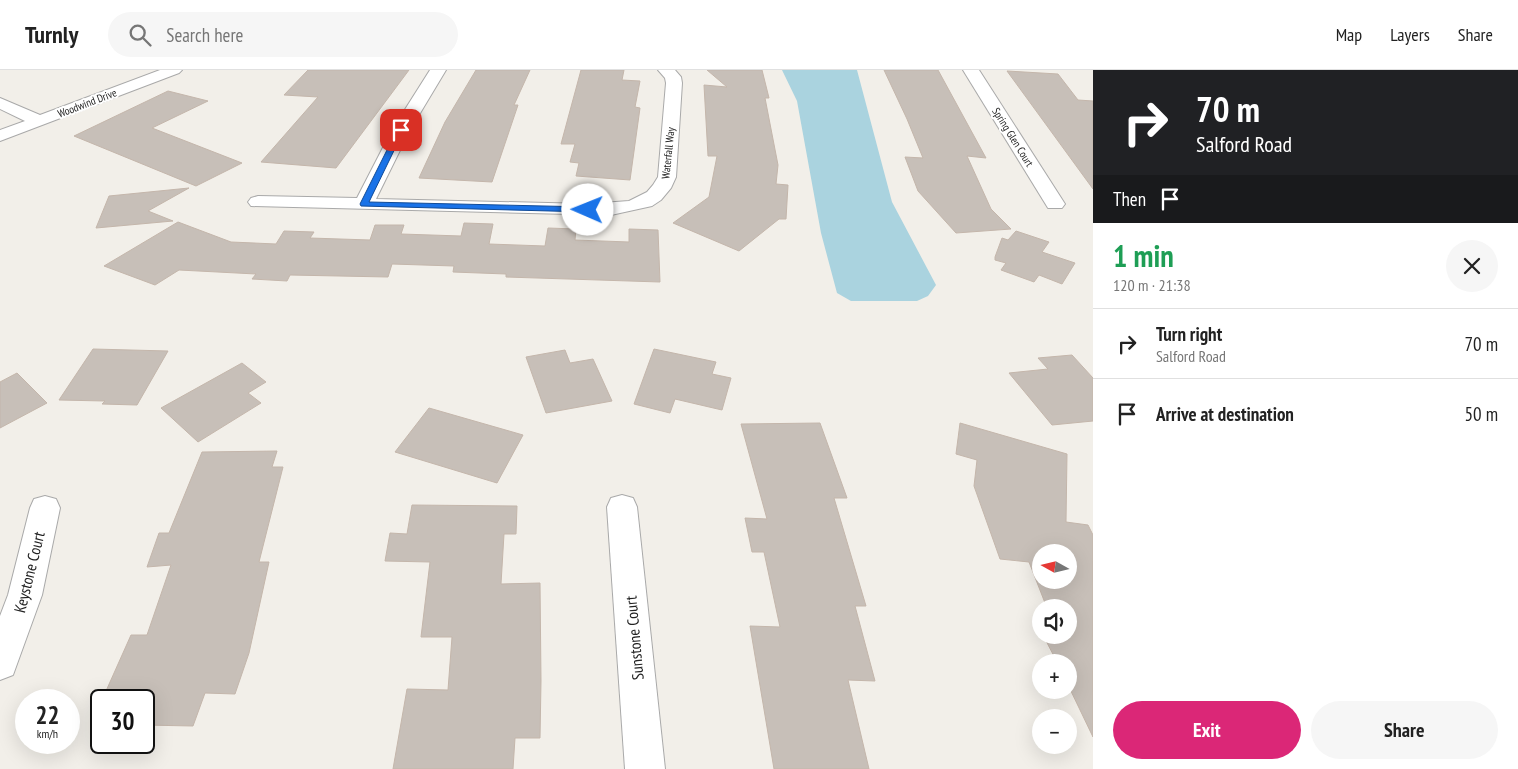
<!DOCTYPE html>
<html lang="en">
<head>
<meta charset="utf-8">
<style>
  body { margin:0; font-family:"PT Sans Narrow",sans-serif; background:#f6f6f6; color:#222; height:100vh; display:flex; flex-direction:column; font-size:19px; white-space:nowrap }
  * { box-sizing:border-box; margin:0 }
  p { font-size:16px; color:#767676 }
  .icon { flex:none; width:28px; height:28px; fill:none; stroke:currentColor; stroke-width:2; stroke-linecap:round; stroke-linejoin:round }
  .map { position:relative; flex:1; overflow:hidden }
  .drawer { display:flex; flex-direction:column; background:#fff; width:425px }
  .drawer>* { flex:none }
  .guide { background:#202124; color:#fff; overflow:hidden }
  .needle { width:32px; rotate:278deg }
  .controls { position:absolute; left:1032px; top:474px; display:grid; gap:10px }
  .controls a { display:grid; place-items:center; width:45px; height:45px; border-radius:50%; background:#fff; box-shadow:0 5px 20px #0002; font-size:25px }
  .speed { position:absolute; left:15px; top:619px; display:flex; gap:10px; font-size:25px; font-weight:700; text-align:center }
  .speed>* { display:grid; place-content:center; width:65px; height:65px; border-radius:50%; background:#fff; box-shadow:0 5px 20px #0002; line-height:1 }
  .speed small { font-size:12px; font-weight:400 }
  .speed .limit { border:2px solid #111; border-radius:8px; background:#fff; color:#111 }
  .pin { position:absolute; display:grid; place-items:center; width:42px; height:42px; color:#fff; margin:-21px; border-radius:10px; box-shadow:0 2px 8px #0006 }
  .me { position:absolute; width:55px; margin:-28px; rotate:271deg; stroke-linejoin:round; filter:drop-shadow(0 0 4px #0008) }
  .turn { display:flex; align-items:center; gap:18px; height:105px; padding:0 20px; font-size:22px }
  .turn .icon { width:65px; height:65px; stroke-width:2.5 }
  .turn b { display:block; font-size:35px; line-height:42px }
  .then { display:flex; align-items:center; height:48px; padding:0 20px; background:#0003; gap:10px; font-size:19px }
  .round { display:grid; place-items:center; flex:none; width:52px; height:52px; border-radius:26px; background:#f6f6f6 }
  .summary { display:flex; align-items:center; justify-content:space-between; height:85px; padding:0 20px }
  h1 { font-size:30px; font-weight:600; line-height:38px; color:#1e9e55 }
  .action { display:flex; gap:10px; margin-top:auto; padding:10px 20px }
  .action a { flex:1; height:58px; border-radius:30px; background:#db2777; color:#fff; font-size:20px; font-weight:600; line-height:58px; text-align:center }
  .action a+a { background:#f6f6f6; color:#222 }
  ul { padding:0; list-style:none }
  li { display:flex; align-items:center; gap:15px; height:70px; padding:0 20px; border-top:1px solid #e0e0e0 }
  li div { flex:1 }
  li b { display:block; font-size:19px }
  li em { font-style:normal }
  header { display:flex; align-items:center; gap:30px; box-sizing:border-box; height:70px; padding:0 25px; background:#fff; border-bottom:1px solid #e0e0e0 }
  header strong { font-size:24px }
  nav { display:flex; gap:28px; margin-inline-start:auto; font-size:18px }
  .search { width:350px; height:45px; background:#f6f6f6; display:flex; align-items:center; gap:12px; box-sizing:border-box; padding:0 18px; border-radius:28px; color:#767676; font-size:19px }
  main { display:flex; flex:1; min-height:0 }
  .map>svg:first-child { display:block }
  .water { fill:#aad3df }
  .building { fill:#c7bfb8; stroke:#c4b6ab; fill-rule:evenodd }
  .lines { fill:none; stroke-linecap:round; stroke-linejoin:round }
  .street-casing { stroke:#a9a9a9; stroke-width:2 }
  .street { fill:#fff; fill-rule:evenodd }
  .route { fill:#1a73e8; stroke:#114b97 }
  .labels { text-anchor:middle; stroke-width:4; stroke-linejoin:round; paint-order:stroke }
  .far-street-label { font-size:11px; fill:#222; stroke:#fff }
  .near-street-label { font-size:16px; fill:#222; stroke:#fff }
</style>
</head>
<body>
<header>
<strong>Turnly</strong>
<div class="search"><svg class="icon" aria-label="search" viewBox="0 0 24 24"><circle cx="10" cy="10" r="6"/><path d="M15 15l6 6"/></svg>Search here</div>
<nav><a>Map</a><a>Layers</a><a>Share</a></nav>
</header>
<main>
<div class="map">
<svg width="1093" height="699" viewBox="0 0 1093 699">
  <rect width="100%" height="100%" fill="#f2efe9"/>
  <polygon class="water" points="782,0 857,0 892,132 936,215 928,226 917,231 851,231 837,223 821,163 797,31"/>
  <g class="building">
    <polygon points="308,0 409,0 336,98 261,92 318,27 284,25"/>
    <polygon points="476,0 530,0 514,35 518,35 492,112 419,108 445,52"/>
    <polygon points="581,0 624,0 622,10 640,11 635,37 640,38 630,110 576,106 579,93 570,92 575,74 561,74"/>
    <polygon points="707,0 762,0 769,28 765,28 778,95 776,114 788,115 786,149 779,149 739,181 673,153 709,127 717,86 708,86 704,15 727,17"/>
    <polygon points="884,0 938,0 986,88 967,86 991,139 1011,159 956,163 918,121 905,87 923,88 907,49"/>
    <polygon points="1007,1 1058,4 1078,30 1093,31 1093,119"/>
    <polygon points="168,21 208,31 152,58 242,93 196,116 74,66"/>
    <polygon points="189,118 148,141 173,151 96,158 109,126"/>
    <polygon points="178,152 231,172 276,174 284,161 314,162 310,168 370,170 375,155 404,155 401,164 461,166 464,153 493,154 489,174 545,176 548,158 576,159 575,170 629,172 629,159 658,160 660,212 506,207 506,204 453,202 454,196 392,194 388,207 290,205 287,211 252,209 256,204 179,200 155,215 104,196"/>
    <polygon points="1016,161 1049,172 1042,182 1075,193 1062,214 1039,205 1034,212 1001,200 1006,193 995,190 995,187 1002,168 1008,170"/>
    <polygon points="93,279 168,281 137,335 102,334 105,331 59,330"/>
    <polygon points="654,279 716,292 712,304 731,308 722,340 675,329 670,343 634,334"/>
    <polygon points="565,280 570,293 593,289 612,331 546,343 526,287"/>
    <polygon points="1072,285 1093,308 1093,351 1052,355 1009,303 1048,299 1038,288"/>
    <polygon points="242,293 266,312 248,323 261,333 198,372 161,338"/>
    <polygon points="17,303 47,333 0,358 0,312"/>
    <polygon points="429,338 523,365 497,413 395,382"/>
    <polygon points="820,353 847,428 834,428 866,536 855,536 875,611 848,610 869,699 774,699 750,556 780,557 764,482 752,482 745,448 767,449 741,354"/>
    <path d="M 960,353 L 1067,384 L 1066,452 L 1088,455 L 1093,465 L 1093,667 L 1069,617 L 1069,592 L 1057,592 L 1043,565 L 1069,565 L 1069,538 L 1047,538 L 1029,492 L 1000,489 L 974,416 L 977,390 L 956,384 ZM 1041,482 L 1069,482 L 1069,510 L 1041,510 Z"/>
    <polygon points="277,381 272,397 283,397 259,492 269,492 249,583 235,624 205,623 193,656 144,655 144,630 102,630 131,565 147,565 171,495 147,497 159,463 169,463 202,382"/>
    <polygon points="412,435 517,436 516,464 504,464 501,514 540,513 541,611 540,668 515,668 513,699 393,699 407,619 448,620 452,567 421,567 430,492 385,491 390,463 407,464"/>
  </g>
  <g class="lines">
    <defs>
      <g id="street">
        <polygon points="160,0 182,0 179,3 0,71 0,60 25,51 0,39 0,28 40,45"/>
        <polygon points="430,0 446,0 410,60 376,129 588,134 629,131 647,122 653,115 658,107 666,13 665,8 658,0 675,0 681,7 682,13 676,107 671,118 661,130 652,136 611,145 251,136 248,132 251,128 258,126 357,128 392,60"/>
        <polygon points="963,0 979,0 1065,134 1062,138 1048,138"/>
        <polygon points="622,425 633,428 637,437 665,699 625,699 607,437 611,428"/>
        <polygon points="45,426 56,429 60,438 42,525 13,605 0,610 0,546 8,525 30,438 34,429"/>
      </g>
    </defs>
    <use href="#street" class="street-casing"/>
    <use href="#street" class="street"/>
  </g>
  <polygon class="route" points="401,58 404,60 369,132 588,137 592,140 588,142 361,136 360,134 397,60"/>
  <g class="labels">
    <g class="far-street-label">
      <text transform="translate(87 33) rotate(-21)" y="4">Woodwind Drive</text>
      <text transform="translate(1013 67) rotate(58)" y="4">Spring Glen Court</text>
      <text transform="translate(668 83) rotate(-84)" y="4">Waterfall Way</text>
    </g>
    <g class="near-street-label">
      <text transform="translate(29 502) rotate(-76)" y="6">Keystone Court</text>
      <text transform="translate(634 568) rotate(-95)" y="6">Sunstone Court</text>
    </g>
  </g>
</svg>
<div class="controls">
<a><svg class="needle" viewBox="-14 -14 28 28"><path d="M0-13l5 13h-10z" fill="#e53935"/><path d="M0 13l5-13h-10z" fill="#767676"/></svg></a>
<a><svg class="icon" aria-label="sound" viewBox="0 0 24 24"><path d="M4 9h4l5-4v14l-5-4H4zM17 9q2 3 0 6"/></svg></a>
<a>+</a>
<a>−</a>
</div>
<div class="speed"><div>22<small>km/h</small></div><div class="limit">30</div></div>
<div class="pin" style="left:401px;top:60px;background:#d93025"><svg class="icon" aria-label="arrive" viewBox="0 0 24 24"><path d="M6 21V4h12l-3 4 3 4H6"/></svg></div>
<svg class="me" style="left:588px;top:140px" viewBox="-20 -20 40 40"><circle r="19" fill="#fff"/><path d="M0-13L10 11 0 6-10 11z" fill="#1a73e8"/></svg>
</div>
<section class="drawer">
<div class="guide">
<div class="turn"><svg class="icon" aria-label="right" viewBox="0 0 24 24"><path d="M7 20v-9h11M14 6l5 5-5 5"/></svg><div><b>70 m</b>Salford Road</div></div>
<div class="then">Then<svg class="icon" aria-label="arrive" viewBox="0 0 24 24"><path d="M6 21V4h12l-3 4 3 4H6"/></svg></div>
</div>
<div class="summary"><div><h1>1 min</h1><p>120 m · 21:38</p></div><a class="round"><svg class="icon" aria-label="close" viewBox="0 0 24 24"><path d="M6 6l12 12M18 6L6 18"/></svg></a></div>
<ul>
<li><svg class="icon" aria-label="right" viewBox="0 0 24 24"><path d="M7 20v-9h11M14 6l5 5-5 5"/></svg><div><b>Turn right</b><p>Salford Road</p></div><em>70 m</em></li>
<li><svg class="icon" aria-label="arrive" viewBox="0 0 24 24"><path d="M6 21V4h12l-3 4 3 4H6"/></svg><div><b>Arrive at destination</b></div><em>50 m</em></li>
</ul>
<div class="action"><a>Exit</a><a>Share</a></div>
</section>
</main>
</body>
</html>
